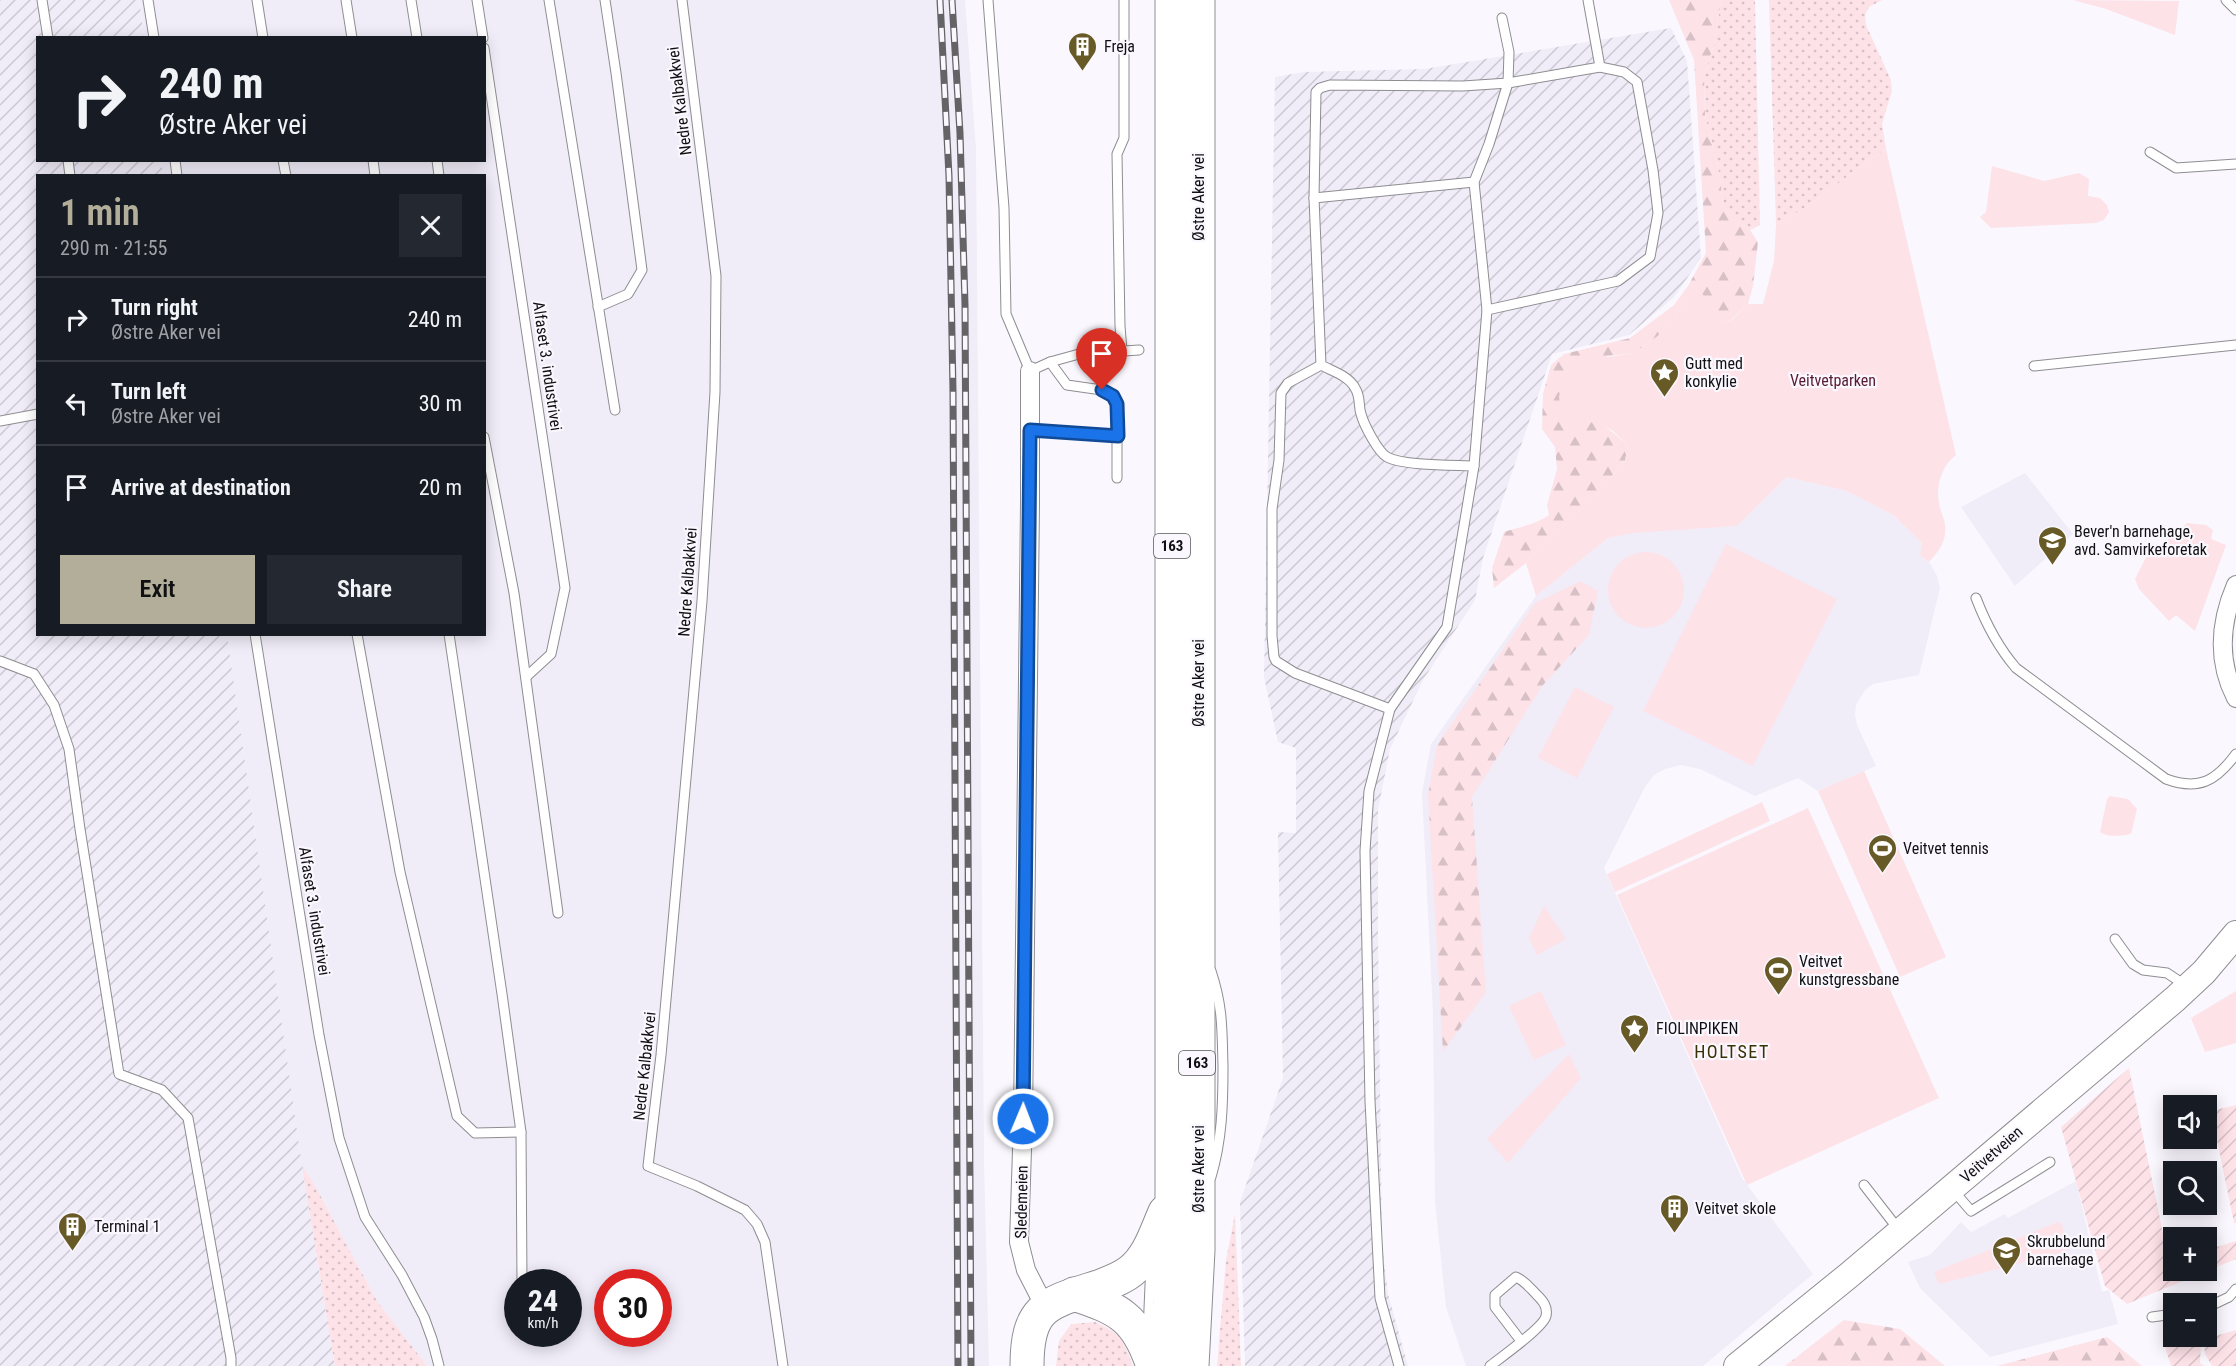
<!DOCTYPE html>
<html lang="en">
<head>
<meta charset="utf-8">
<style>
  body { margin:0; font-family:"Roboto Condensed",sans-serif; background:#242831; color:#f1f3f6; height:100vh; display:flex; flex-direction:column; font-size:22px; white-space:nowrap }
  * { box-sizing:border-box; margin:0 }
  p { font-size:20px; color:#9ea1a6 }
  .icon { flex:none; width:33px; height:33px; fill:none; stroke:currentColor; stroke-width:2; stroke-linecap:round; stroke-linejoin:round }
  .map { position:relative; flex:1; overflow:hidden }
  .side { position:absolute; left:36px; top:174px; width:450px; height:462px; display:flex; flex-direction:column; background:#171b24; border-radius:0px; box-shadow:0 3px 15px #0003 }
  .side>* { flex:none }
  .hud { position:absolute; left:36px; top:36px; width:450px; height:126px; border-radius:0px; box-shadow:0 3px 15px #0003; background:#171b24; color:#f1f3f6; overflow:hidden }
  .buttons { position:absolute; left:2163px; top:1095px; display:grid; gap:12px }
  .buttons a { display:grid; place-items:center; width:54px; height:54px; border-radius:0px; background:#171b24; box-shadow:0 3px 15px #0003; font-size:30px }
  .speed { position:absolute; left:504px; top:1269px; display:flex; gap:12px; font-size:30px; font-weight:700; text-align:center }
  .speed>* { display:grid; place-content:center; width:78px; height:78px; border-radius:50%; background:#171b24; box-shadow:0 3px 15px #0003; line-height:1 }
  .speed small { font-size:15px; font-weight:400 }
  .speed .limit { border:9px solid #d22; background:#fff; color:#111 }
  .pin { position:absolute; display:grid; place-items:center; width:51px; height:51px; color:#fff; margin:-62px -26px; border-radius:50% 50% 50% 0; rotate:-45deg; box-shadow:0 0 6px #0007 }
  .pin .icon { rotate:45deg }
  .me { position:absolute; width:66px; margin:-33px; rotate:1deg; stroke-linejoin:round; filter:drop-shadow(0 0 4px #0008) }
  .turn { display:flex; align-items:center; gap:21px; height:126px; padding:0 24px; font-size:27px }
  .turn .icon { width:78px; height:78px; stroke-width:2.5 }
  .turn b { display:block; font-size:42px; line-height:51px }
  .round { display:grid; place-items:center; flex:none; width:63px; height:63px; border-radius:0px; background:#242831 }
  .headline { display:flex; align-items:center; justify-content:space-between; height:102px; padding:0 24px }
  h1 { font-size:36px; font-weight:600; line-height:45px; color:#b3ae99 }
  .cta { display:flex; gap:12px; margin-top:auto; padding:12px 24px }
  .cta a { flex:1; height:69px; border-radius:0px; background:#b3ae99; color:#111; font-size:24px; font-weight:600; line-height:69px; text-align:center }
  .cta a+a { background:#242831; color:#f1f3f6 }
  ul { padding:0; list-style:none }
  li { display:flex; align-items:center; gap:18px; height:84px; padding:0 24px; border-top:2px solid #363941 }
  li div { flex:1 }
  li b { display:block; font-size:22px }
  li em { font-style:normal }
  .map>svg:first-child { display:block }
  .built { fill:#f0ecf8; fill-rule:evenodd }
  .industrial { fill:url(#industrial-furrows) }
  .grass { fill:url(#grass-dots) }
  .forest { fill:url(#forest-firs) }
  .park { fill:#fde2e8 }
  .garden { fill:url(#garden-furrows) }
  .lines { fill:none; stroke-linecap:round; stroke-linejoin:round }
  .lane-casing { stroke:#8e8d91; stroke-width:11 }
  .street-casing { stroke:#8e8d91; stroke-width:20 }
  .secondary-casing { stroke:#8e8d91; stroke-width:28 }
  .highway-casing { stroke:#8e8d91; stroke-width:35 }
  .lane { stroke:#fff; stroke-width:9 }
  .street { stroke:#fff; stroke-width:18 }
  .secondary { stroke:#fff; stroke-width:26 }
  .highway { stroke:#fff; stroke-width:33 }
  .rail-casing { stroke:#646366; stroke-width:7 }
  .rail { stroke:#faf8fe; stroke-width:4.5; stroke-dasharray:14; stroke-linecap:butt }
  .route-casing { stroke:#114b97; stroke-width:15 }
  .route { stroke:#1a73e8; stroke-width:10 }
  .labels { text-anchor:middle; stroke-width:4.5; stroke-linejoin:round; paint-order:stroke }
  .shield { fill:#faf8fe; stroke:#565659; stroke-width:1.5 }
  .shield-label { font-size:15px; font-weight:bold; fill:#101012 }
  .poi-label { font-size:16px; fill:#101012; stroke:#faf8fe; text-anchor:start }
  .street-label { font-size:16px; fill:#101012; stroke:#faf8fe }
  .park-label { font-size:16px; fill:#581a2e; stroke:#faf8fe }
  .neighbourhood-label { font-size:18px; letter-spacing:1.5px; fill:#3a3105; stroke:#faf8fe }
</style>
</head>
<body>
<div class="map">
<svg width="2236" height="1366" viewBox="0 0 2236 1366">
  <defs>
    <pattern id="industrial-furrows" width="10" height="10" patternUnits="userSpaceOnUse" patternTransform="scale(1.5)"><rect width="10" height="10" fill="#f0ecf8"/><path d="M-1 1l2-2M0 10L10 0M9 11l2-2" fill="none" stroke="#cdc9d4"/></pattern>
    <pattern id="grass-dots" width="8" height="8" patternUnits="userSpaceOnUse" patternTransform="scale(1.5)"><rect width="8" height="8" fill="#fde2e8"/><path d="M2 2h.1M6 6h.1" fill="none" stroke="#d8c1c6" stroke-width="1.8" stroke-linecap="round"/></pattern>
    <pattern id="forest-firs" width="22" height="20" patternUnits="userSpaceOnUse" patternTransform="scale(1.5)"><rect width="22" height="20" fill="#fde2e8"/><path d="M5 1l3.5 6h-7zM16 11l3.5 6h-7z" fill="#d8c1c6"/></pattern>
    <pattern id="garden-furrows" width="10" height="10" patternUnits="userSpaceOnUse" patternTransform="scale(1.5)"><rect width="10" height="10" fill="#fde2e8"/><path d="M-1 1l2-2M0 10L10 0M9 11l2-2" fill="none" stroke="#d8c1c6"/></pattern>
  </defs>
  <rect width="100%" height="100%" fill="#faf8fe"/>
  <g class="built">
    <path d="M 139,0 L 965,0 L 976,149 L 984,1162 L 989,1366 L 427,1366 L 377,1301 L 313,1182 L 302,1166 L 227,635 L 484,634 L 484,176 L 163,176 L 161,161 L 484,160 L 484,38 L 144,37 ZM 518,1282 L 568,1282 L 568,1334 L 518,1334 ZM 608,1282 L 658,1282 L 658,1334 L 608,1334 Z"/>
    <polygon points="2025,473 2073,534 2015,586 1961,507"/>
    <polygon points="1787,477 1847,491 1893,515 1922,543 1920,555 1929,562 1937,576 1940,588 1919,675 1873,684 1865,690 1856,705 1855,715 1857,725 1876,766 1818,791 1798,778 1755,796 1700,769 1681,765 1665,769 1654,775 1645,787 1604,868 1742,1178 1813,1274 1703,1366 1466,1366 1446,1307 1435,1202 1433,1014 1422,793 1431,744 1536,596 1608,538 1636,532 1737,526"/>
    <polygon points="2076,1181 2102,1292 2109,1290 2118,1324 1990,1357 1920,1288 1908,1262 1930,1255 1961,1222 1971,1232 2005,1214 2008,1218"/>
  </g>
  <g class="industrial">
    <polygon points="0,0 139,0 144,37 38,38 38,160 161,161 163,175 38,176 38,634 227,635 302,1166 335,1366 0,1366"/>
    <polygon points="1671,28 1687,61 1701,258 1674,297 1629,335 1552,354 1483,558 1475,600 1423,680 1390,749 1378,810 1378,932 1382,1244 1388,1294 1408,1366 1245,1366 1240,1202 1283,1078 1278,832 1296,833 1296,748 1278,742 1264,677 1275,77 1304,72 1425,69"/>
  </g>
  <g class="grass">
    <polygon points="1721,0 1755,0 1760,225 1750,230 1732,218 1723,206 1720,177 1705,115 1704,74 1714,45"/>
    <path d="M 1769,0 L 1882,0 L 1869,7 L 1865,15 L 1866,25 L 1891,80 L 1892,91 L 1882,124 L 1886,149 C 1848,173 1816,205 1776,224 Z"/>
    <polygon points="302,1166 313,1182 377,1301 427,1366 335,1366"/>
    <polygon points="1235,1214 1241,1366 1217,1366 1226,1260"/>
    <path d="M 1095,1322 C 1122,1334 1123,1339 1133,1366 L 1056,1366 L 1059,1341 L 1071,1324 Z"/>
  </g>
  <g class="forest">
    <path d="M 1669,0 L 1721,0 L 1714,45 L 1704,74 L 1705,115 L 1720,177 L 1723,206 L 1732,218 L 1750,230 L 1758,242 L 1753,286 L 1748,304 L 1731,320 L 1721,322 L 1688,300 L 1658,336 L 1634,353 L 1607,356 L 1599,421 L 1628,445 L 1625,461 L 1596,495 L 1526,563 L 1494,588 L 1492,568 L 1504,532 C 1519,527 1537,524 1549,515 L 1547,505 L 1557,469 L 1555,447 L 1542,429 L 1543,394 L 1551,365 L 1564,354 L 1630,338 L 1674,305 L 1688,286 L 1706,253 L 1694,60 Z"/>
    <polygon points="1581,581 1598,591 1589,635 1543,685 1472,797 1486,992 1443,1052 1428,795 1437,745 1535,603"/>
    <polygon points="1844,1320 1900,1329 1945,1366 1785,1366"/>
    <polygon points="2107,1337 2142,1366 1997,1366"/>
  </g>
  <g class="park">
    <polygon points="2073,0 2179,1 2175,35 2106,9"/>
    <path d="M 1886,149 L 1956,455 C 1940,467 1934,491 1941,511 C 1944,519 1946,524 1945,534 C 1944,545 1936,554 1929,562 L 1920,555 L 1922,543 L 1893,515 L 1847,491 L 1787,477 L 1737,526 L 1633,533 L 1608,538 L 1536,596 L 1526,563 L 1596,495 L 1625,461 L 1628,445 L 1613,431 L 1599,422 L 1578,423 L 1561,414 L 1559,396 L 1571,368 L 1581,361 L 1634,353 L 1658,336 L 1688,300 L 1702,294 L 1710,301 L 1711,314 L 1721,322 L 1732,320 L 1748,304 L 1763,304 L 1774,261 L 1776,224 C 1816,205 1848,173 1886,149 Z"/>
    <polygon points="1992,166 2044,181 2079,173 2089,179 2088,196 2100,198 2107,205 2109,212 2104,220 2096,223 1991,228 1980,217 1986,212"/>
    <polygon points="2187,523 2206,525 2213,530 2211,539 2226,545 2195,631 2176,615 2169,621 2139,589 2135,579 2145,559"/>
    <polygon points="1726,544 1837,599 1753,766 1643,711"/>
    <circle cx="1646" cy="590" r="38"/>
    <polygon points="1575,687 1614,707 1577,778 1538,758"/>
    <polygon points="1864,771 1946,957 1900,977 1818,791"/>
    <path d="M 2110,796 L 2128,799 L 2137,809 L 2131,834 C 2120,836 2110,838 2100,832 L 2107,799 Z"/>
    <polygon points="1762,802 1770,821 1615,892 1607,874"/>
    <polygon points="1808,808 1939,1098 1747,1185 1617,895"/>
    <polygon points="1544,906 1566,939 1537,955 1529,938"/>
    <polygon points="1541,991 1566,1045 1534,1060 1509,1006"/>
    <polygon points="2236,991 2236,1043 2205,1052 2191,1018"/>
    <polygon points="1569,1054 1581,1078 1508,1163 1487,1139"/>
    <polygon points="2058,1222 2062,1224 2068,1251 1939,1284 1934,1272"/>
  </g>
  <g class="garden">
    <polygon points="2129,1068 2167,1253 2173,1258 2174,1270 2206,1270 2207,1250 2236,1241 2236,1259 2127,1304 2105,1286 2061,1127"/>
    <polygon points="2236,1105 2236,1223 2234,1223 2211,1111"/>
    <polygon points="2236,1330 2236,1366 2212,1366 2205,1354 2204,1344 2201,1343 2200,1363 2204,1366 2171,1366 2165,1347 2195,1342"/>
  </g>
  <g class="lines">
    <defs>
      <g id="lane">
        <polyline points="42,0 48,38"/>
        <polyline points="148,0 154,38"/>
        <polyline points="257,0 263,38"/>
        <polyline points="346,0 352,38"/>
        <polyline points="411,0 417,38"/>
        <polyline points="477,0 483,38"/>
        <polyline points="549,0 615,410"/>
        <polyline points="682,0 716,276 715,392 702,601 661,1055 648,1166 697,1186 745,1210 757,1224 765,1242 783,1366"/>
        <polyline points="988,0 1004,208 1006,314 1030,371 1050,362 1079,354 1139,350"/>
        <polyline points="1588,0 1600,67"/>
        <polyline points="2226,0 2236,10"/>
        <polyline points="484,48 565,588 551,654 526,677"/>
        <polyline points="2150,152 2176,168 2236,164"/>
        <polyline points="68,160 70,176"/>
        <polyline points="175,160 177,176"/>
        <polyline points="283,160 286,176"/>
        <polyline points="373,160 375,176"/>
        <polyline points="437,160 439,176"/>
        <polyline points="1314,198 1474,182"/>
        <polyline points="598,307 628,294 642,270 616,73 605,0"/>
        <polyline points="1122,351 1120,326 1117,154 1124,138 1124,0"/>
        <polyline points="1050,362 1067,385 1102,390 1113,396 1117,404 1117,478"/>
        <polyline points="1321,365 1288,383 1281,393 1279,460 1272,509 1272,636 1274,657 1276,661 1295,673 1390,709"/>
        <polyline points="2034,366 2236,345"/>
        <polyline points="0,421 38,414"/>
        <polyline points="1030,430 1118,436"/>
        <polyline points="484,437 514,593 558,913"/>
        <path d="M 1474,466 C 1454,465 1404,466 1387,457 C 1378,452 1364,425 1361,414 C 1358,405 1361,397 1355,388 C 1349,376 1332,371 1321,365 L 1314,198 L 1316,92 L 1320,88 L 1330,85 L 1463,86 L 1508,83 L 1600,67 L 1624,72 L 1637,82 L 1653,170 L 1658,213 L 1650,257 L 1618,281 L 1487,310"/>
        <path d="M 1976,598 C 1986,624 1997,646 2016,668 L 2166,779 C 2199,791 2216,781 2236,754"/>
        <polyline points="255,634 319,1035 339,1138 365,1217 402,1275 424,1317 432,1339 439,1366"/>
        <polyline points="357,634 400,872 457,1116 475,1133 521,1132"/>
        <polyline points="449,634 502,994 521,1132 522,1282"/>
        <polyline points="0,661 34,674 54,705 69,749 80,829 119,1074 162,1090 188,1118 231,1358 231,1366"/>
        <polyline points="2115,939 2133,964 2143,970 2167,973 2185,985"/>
        <path d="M 1211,1177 C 1222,1140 1223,1105 1223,1067 C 1222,1030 1223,1007 1211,971"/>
        <polyline points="1864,1185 1899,1230"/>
        <polyline points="1953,1190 1971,1211 2050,1162"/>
        <polyline points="2206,1308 2229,1297 2236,1289"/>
        <polyline points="2152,1317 2174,1314"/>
        <polyline points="1148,1332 1151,1262"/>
        <polyline points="1399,1366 1380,1298 1370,1101 1365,851 1369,791 1390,709 1447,627 1474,466 1487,310 1474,182 1489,144 1508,83 1509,52 1502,18"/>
        <path d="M 1490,1366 C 1500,1358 1544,1327 1546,1316 C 1548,1307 1543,1301 1537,1295 C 1530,1288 1525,1281 1516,1277 L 1495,1295 L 1495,1307 L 1521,1341"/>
      </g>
      <g id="street">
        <polyline points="1030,371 1030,503 1023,1119 1019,1242 1026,1270 1045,1307"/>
        <path d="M 2236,585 C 2220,622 2217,661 2236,698"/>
      </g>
      <polyline id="secondary" points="1737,1366 1848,1276 2175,999 2204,972 2236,934"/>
      <g id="highway">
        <path d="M 1074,1294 C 1120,1309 1137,1318 1153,1366"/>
        <path d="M 1027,1366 C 1027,1306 1047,1303 1098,1287 C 1109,1283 1121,1279 1131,1271 C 1149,1257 1156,1232 1165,1212"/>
        <polyline points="1166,1366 1170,1299 1172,1196 1172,0"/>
        <polyline points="1192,1366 1198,1250 1198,0"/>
      </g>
    </defs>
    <use href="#lane" class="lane-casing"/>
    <use href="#street" class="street-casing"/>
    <use href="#secondary" class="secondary-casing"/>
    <use href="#highway" class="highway-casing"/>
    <use href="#lane" class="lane"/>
    <use href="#street" class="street"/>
    <use href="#secondary" class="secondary"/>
    <use href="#highway" class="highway"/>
    <defs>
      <g id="rail">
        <polyline points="940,0 949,176 953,391 958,1366"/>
        <polyline points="952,0 960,133 965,305 971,1366"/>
      </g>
    </defs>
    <use href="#rail" class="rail-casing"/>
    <use href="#rail" class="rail"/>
  </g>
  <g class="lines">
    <defs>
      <polyline id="route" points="1023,1119 1030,430 1118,436 1117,404 1113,396 1102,390"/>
    </defs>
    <use href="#route" class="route-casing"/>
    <use href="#route" class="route"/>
  </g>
  <defs>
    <symbol id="building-pin" viewBox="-11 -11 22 30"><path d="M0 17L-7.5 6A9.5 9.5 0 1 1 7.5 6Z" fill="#675a27" stroke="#faf8fe"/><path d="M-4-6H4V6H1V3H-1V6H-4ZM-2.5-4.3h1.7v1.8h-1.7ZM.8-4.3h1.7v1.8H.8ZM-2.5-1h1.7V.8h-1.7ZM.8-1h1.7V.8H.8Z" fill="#fff"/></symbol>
    <symbol id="sight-pin" viewBox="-11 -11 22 30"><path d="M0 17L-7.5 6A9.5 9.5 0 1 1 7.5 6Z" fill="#675a27" stroke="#faf8fe"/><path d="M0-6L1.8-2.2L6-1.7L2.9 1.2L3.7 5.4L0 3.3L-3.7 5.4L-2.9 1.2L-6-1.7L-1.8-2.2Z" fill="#fff"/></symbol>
    <symbol id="school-pin" viewBox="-11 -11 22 30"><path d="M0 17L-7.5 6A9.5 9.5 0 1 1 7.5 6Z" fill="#675a27" stroke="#faf8fe"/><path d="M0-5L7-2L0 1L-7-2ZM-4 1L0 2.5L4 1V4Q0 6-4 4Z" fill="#fff"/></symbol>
    <symbol id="stadium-pin" viewBox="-11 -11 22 30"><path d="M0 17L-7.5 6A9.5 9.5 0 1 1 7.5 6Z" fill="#675a27" stroke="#faf8fe"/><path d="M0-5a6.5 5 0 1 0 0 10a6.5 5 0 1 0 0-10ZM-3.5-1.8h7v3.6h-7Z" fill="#fff"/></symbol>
  </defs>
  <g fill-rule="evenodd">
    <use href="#building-pin" x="1066" y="30" width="33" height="45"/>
    <use href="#sight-pin" x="1648" y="356" width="33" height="45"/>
    <use href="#school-pin" x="2036" y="524" width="33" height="45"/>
    <use href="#stadium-pin" x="1866" y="832" width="33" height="45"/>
    <use href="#stadium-pin" x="1762" y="954" width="33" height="45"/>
    <use href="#sight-pin" x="1618" y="1012" width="33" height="45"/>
    <use href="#building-pin" x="1658" y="1192" width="33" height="45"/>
    <use href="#building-pin" x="56" y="1210" width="33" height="45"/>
    <use href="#school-pin" x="1990" y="1234" width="33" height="45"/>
  </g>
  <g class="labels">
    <g class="shield">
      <rect x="1154" y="534" width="36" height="24" rx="4.5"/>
      <rect x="1179" y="1051" width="36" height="24" rx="4.5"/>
    </g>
    <g class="shield-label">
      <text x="1172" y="551">163</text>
      <text x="1197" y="1068">163</text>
    </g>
    <g class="poi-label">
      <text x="1104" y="52">Freja</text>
      <text x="1685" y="369">Gutt med<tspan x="1685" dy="18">konkylie</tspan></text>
      <text x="2074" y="537">Bever'n barnehage,<tspan x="2074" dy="18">avd. Samvirkeforetak</tspan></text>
      <text x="1903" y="854">Veitvet tennis</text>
      <text x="1799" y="967">Veitvet<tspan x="1799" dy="18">kunstgressbane</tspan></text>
      <text x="1656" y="1034">FIOLINPIKEN</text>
      <text x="1695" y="1214">Veitvet skole</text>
      <text x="94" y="1232">Terminal 1</text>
      <text x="2027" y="1247">Skrubbelund<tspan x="2027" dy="18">barnehage</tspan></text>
    </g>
    <g class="street-label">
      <text transform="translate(679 101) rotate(-97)" y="6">Nedre Kalbakkvei</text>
      <text transform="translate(1198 197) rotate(-90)" y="6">Østre Aker vei</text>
      <text transform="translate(548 366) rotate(82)" y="6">Alfaset 3. industrivei</text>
      <text transform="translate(687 582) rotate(-86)" y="6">Nedre Kalbakkvei</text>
      <text transform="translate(1198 683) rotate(-90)" y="6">Østre Aker vei</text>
      <text transform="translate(315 911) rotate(81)" y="6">Alfaset 3. industrivei</text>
      <text transform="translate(644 1066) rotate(-84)" y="6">Nedre Kalbakkvei</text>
      <text transform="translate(1991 1154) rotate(-41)" y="6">Veitvetveien</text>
      <text transform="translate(1198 1169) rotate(-90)" y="6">Østre Aker vei</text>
      <text transform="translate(1021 1202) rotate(-89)" y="6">Sledemeien</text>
    </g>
    <g class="park-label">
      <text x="1833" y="386">Veitvetparken</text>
    </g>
    <g class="neighbourhood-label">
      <text x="1732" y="1058">HOLTSET</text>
    </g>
  </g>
</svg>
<div class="buttons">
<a><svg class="icon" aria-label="sound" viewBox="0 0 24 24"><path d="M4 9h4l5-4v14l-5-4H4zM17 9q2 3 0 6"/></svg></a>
<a><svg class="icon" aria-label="search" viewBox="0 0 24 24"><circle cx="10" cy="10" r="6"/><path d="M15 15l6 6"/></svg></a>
<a>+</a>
<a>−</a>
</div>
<div class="speed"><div>24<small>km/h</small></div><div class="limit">30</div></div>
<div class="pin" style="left:1102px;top:390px;background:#d93025"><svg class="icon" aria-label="arrive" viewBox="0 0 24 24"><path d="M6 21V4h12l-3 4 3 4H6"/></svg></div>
<svg class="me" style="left:1023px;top:1119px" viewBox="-20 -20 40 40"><circle r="17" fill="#1a73e8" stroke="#fff" stroke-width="3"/><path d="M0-11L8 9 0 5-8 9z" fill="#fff"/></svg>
<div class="hud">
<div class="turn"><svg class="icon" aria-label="right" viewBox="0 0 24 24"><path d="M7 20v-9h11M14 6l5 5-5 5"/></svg><div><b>240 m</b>Østre Aker vei</div></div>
</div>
<section class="side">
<div class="headline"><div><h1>1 min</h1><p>290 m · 21:55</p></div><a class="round"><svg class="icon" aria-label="close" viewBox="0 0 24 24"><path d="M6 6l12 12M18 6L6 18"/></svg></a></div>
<ul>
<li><svg class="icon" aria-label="right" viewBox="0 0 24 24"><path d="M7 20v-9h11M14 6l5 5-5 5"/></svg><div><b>Turn right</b><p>Østre Aker vei</p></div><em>240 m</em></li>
<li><svg class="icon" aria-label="left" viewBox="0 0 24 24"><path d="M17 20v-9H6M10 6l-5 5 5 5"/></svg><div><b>Turn left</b><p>Østre Aker vei</p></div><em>30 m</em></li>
<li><svg class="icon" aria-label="arrive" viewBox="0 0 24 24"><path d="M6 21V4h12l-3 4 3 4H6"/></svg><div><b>Arrive at destination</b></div><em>20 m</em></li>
</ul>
<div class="cta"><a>Exit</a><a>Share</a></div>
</section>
</div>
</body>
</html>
